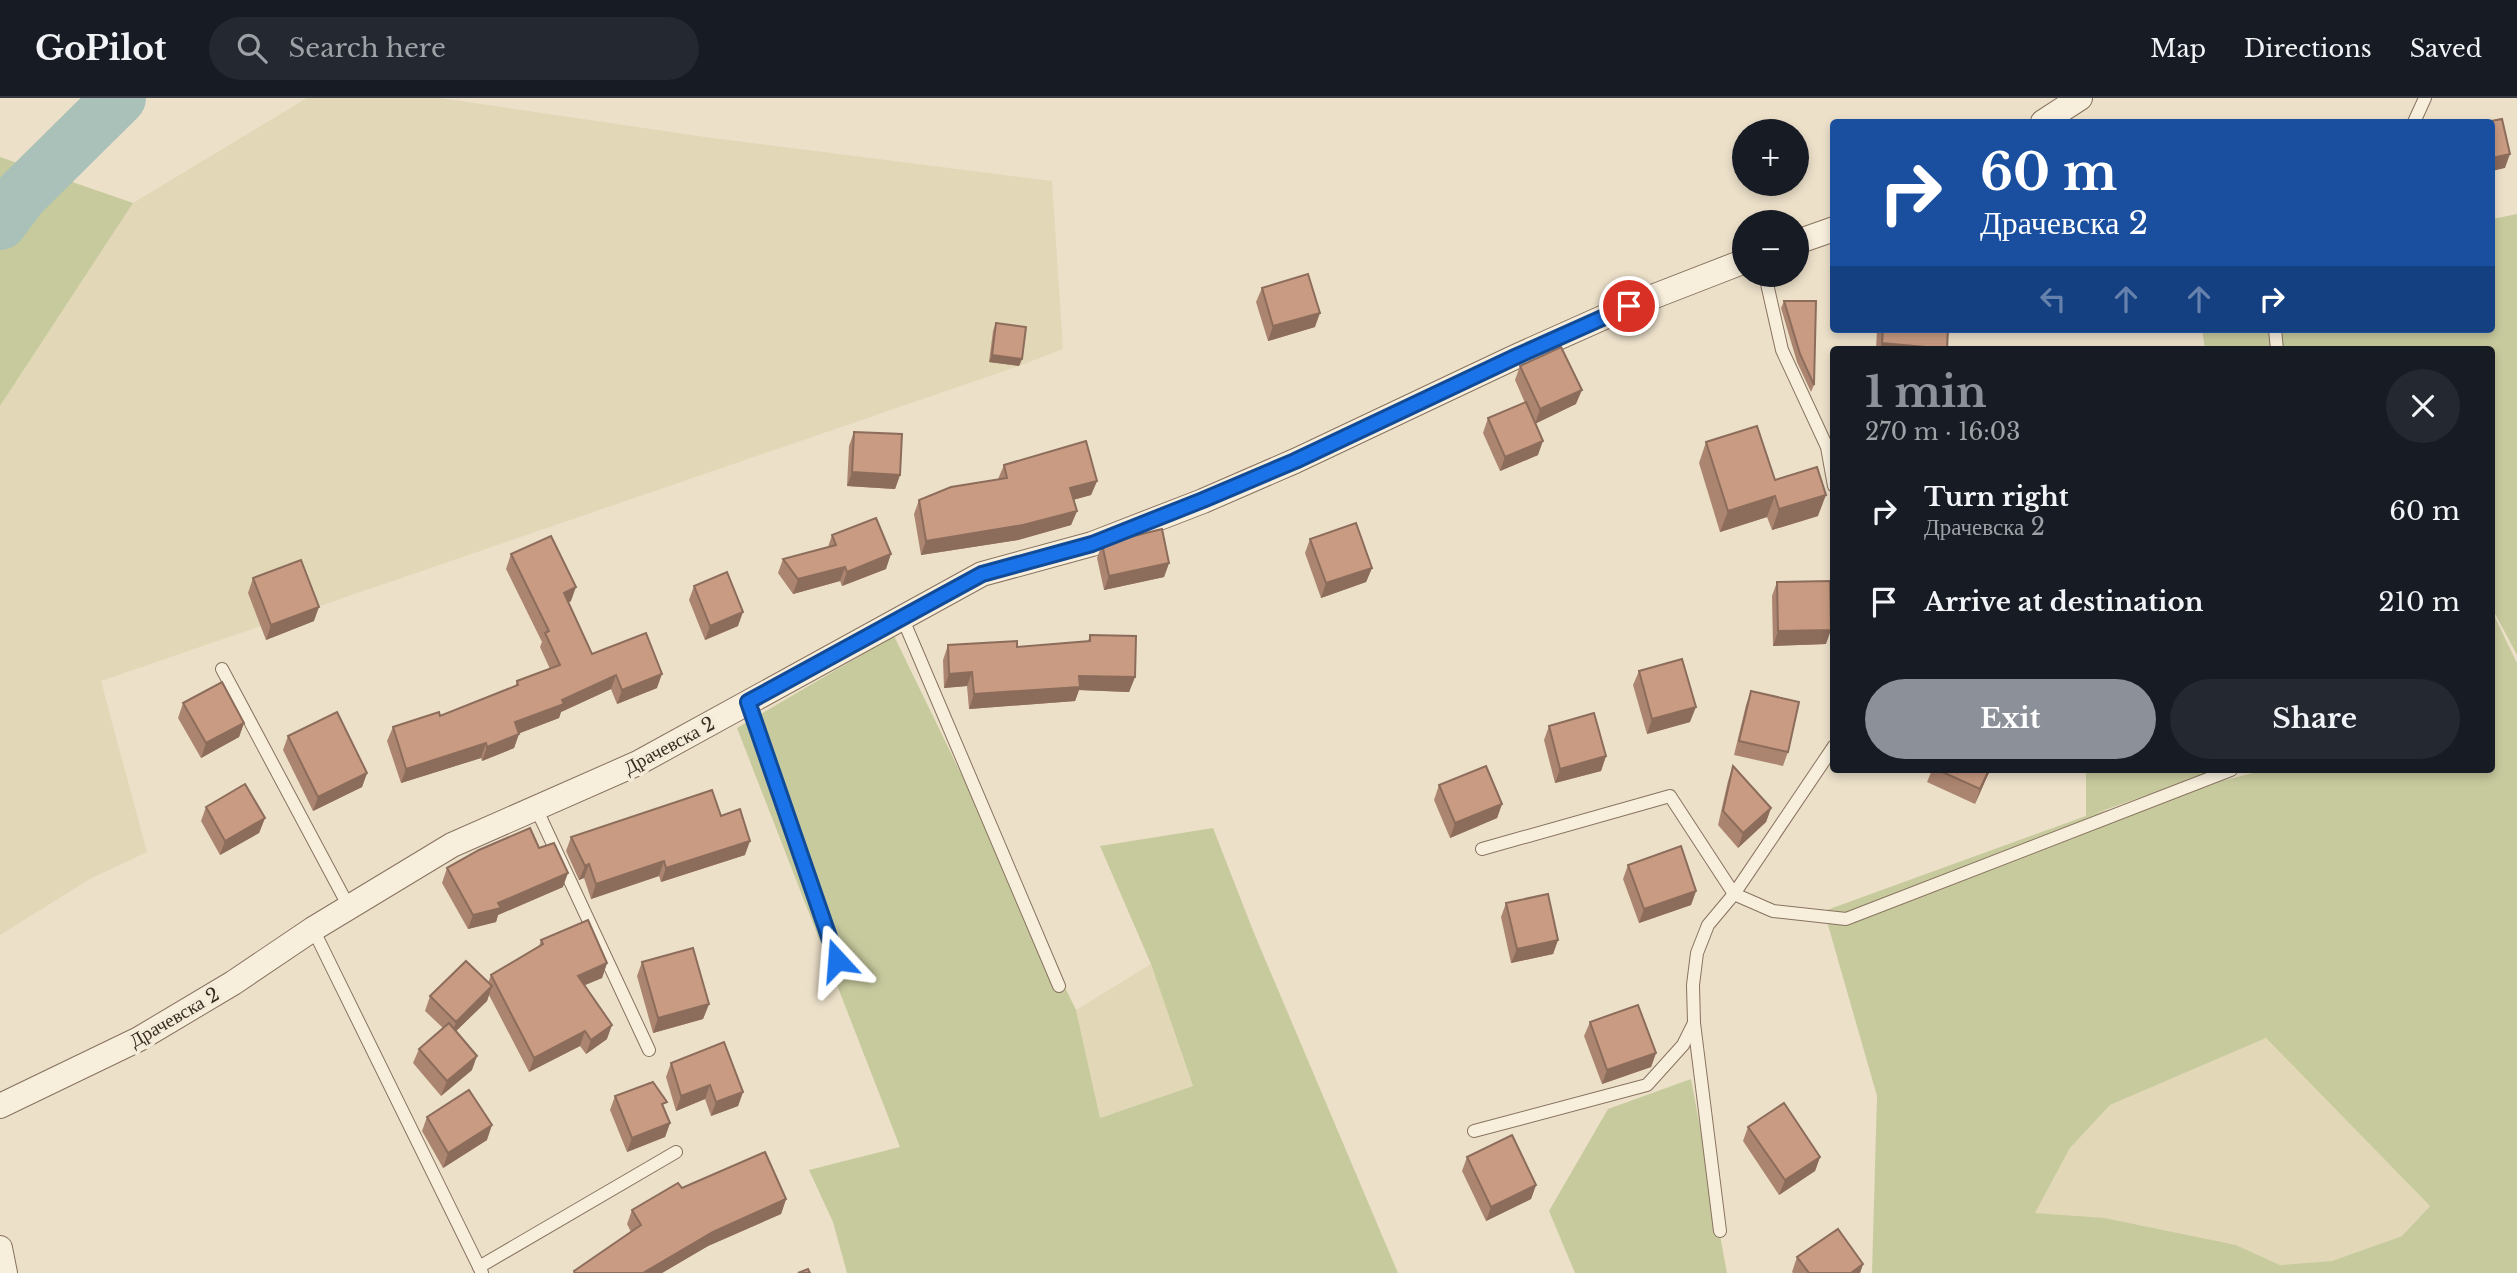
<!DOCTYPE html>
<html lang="en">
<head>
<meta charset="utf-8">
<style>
  body { margin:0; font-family:"Libre Baskerville",serif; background:#242831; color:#f1f3f6; height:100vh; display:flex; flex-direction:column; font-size:26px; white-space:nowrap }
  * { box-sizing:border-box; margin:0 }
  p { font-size:23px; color:#9ea1a6 }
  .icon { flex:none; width:38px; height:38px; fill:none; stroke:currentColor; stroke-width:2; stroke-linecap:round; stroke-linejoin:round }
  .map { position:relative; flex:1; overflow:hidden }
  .side { position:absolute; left:1830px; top:248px; width:665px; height:427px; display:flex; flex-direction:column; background:#171b24; border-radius:7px; box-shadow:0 4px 10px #0003 }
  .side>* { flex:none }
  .hud { position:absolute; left:1830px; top:21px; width:665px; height:214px; border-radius:7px; box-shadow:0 4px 10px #0003; background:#1a4fa0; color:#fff; overflow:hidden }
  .fabs { position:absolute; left:1732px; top:21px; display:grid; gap:14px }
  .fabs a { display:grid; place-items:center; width:77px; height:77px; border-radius:50%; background:#171b24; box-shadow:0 4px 10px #0003; font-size:35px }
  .pin { position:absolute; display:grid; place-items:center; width:60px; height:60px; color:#fff; margin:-30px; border:4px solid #fff; border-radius:50%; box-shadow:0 2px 7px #0007 }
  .me { position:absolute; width:77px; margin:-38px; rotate:341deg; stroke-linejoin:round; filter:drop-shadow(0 0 5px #0008) }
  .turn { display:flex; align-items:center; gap:24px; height:147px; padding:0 35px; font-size:32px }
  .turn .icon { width:91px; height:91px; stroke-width:2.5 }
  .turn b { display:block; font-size:49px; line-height:60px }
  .lanes { display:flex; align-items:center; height:66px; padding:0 35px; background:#0003; justify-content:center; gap:35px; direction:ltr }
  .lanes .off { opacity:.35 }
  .round { display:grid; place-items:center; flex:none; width:74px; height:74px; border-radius:37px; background:#242831 }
  .overview { display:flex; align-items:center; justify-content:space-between; height:119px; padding:0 35px }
  h1 { font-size:42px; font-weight:700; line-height:52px; color:#8c9099 }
  .button { display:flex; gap:14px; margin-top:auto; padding:14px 35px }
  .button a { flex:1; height:80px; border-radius:42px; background:#8c9099; color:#fff; font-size:28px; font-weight:700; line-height:80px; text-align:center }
  .button a+a { background:#242831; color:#f1f3f6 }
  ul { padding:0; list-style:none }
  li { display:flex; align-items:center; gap:21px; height:91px; padding:0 35px }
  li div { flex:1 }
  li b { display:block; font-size:26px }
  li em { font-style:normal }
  header { display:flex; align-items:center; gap:42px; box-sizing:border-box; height:98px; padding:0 35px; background:#171b24; border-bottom:2px solid #363941 }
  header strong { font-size:33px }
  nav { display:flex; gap:38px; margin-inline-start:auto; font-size:24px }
  .search { width:490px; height:63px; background:#242831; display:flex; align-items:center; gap:18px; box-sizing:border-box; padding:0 24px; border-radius:38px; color:#9ea1a6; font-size:26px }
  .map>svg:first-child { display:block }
  .farmland { fill:#e2d8b7 }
  .green { fill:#c7ca9d; fill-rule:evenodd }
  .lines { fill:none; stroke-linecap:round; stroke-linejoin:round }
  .river { stroke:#aac1b9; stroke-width:54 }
  .lane-casing { stroke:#88725f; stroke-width:14 }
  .street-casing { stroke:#88725f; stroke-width:26 }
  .lane { stroke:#f7eedc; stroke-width:12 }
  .street { stroke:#f7eedc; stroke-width:24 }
  .wall { fill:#ac8570 }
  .shaded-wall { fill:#8c6c5b }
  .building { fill:#c89b82; stroke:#8c6c5b; stroke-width:2 }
  .route-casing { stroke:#114b97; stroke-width:18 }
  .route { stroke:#1a73e8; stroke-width:12 }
  .labels { text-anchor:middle; stroke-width:7; stroke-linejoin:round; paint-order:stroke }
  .street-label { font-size:19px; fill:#392c21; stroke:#f4ebd9 }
</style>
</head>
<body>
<header>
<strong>GoPilot</strong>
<div class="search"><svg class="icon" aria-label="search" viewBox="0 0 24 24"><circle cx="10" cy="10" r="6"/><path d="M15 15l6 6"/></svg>Search here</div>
<nav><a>Map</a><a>Directions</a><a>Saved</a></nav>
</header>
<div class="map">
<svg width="2517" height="1175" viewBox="0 0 2517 1175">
  <rect width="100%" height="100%" fill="#ece0c9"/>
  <g class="farmland">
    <polygon points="307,0 441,0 712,40 1052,83 1063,251 1019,268 101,583 147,754 90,781 0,837 0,308 133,105"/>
    <polygon points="1151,866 1193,988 1100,1020 1076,912"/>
    <polygon points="2266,940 2430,1108 2402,1138 2332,1163 2280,1167 2236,1147 2035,1115 2070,1050 2110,1007"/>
  </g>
  <g class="green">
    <polygon points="0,59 133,105 0,308"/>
    <polygon points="2517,116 2517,557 2492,510 2492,252 2205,252 2202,231 2492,231 2492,121"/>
    <path d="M 2492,513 L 2517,565 L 2517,1175 L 1872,1175 L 1877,998 L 1824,813 L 2086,718 L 2086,672 L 2219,672 L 2096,715 L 2265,672 L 2492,672 ZM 2266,940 L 2430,1108 L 2402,1138 L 2332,1163 L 2280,1167 L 2236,1147 L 2104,1120 L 2035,1115 L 2070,1050 L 2110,1007 Z"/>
    <polygon points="894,538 1076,912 1100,1020 1193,988 1151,866 1100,748 1213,730 1254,835 1398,1175 847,1175 833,1124 809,1072 900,1049 737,630"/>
    <polygon points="1691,981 1727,1175 1575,1175 1549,1113 1608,1011"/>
  </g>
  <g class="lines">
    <polyline class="river" points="0,125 21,97 119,0"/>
    <defs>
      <g id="lane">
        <polyline points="2414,24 2425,0"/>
        <polyline points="1765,177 1782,252 1827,349 1834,388"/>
        <polyline points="2275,231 2277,252"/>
        <polyline points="902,519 1059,888"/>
        <polyline points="222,571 349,809"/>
        <polyline points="748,604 837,862"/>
        <polyline points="536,710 649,952"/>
        <polyline points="1482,751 1670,698 1734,796 1773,813 1846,821 2231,672"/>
        <polyline points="313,831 482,1175"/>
        <polyline points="1474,1033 1647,987 1683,947 1694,925"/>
        <polyline points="1720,1133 1694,925 1693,887 1697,855 1708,827 1734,796 1834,648"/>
        <polyline points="479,1169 676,1054"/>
      </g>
      <g id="street">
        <polyline points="2043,24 2080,0"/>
        <polyline points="1797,144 1834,131"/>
        <polyline points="0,1008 139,941 233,885 313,831 452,747 638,665 982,476 1092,446 1203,403 1295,363 1515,259 1629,208 1745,163"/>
        <polyline points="0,1150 5,1175"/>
      </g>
    </defs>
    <use href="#lane" class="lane-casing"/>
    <use href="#street" class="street-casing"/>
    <use href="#lane" class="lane"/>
    <use href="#street" class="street"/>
  </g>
  <g class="wall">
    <polygon points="1262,190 1315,229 1268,243 1256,204"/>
    <polygon points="1784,203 1814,287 1811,294 1797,264 1781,210"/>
    <polygon points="996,225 1022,261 1019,268 989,264 993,233"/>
    <polygon points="1877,231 1948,231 1946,252 1876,252"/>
    <polygon points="1520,268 1576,306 1535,325 1538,357 1500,373 1483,335 1488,320 1525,305 1515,282"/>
    <polygon points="854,334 900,377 895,391 847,388 849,348"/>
    <polygon points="1706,344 1775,382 1818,418 1772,432 1767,419 1720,434 1699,365"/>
    <polygon points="1004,367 1097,383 1091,397 1073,402 1077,413 1071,427 1018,442 921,457 914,416 919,402 998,381"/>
    <polygon points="832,437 886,471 842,488 840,483 793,496 778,475 783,461 828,449"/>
    <polygon points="1310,441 1372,470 1366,484 1321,500 1305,455"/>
    <polygon points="1102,446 1169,465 1164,479 1104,492 1097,460"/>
    <polygon points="511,456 571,503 568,505 592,556 657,590 617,606 611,591 561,614 559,620 519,635 514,650 482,663 481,660 401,685 387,643 393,629 440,618 515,589 517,583 550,571 540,549 542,544 506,471"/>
    <polygon points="253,480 314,523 266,542 248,495"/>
    <polygon points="1777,484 1826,546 1773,548 1772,498"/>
    <polygon points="694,488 738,528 705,542 689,502"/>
    <polygon points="1090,537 1135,579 1129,594 1079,592 1075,603 969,611 967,588 944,590 943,562 948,547 1017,549 1088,543"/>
    <polygon points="1639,573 1690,624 1647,636 1633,587"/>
    <polygon points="1751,593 1788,654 1783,668 1734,657 1746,607"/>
    <polygon points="183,605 244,625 239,639 201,660 178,620"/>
    <polygon points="1549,628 1606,658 1601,673 1555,685 1544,642"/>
    <polygon points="288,638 367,675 362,689 313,713 283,652"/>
    <polygon points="1733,668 1771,710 1766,724 1738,750 1718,727 1728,683"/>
    <polygon points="1932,672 1990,672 1975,706 1927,684"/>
    <polygon points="1439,687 1502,706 1497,720 1450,740 1434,702"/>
    <polygon points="206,709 265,720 259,735 220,757 201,723"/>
    <polygon points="721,718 745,757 661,784 659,778 591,801 584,780 579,782 566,753 571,739"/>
    <polygon points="539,750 563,789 498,817 496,824 468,831 442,785 447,770"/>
    <polygon points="1628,767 1696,793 1691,807 1639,825 1623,781"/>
    <polygon points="1506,805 1558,842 1553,856 1511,865 1501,819"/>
    <polygon points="541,842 607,865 602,880 585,887 607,941 586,956 580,948 529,974 489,897 487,903 456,933 472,972 441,998 413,965 419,951 443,930 425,913 430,898 488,885 491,877 539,849"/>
    <polygon points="642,864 709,906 703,921 653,935 637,878"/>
    <polygon points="1590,924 1656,955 1651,969 1602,986 1584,938"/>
    <polygon points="671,965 743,994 738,1008 711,1018 705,1001 676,1013 666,979"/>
    <polygon points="615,998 664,1011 670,1025 665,1039 627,1054 610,1012"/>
    <polygon points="427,1019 487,1042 443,1070 422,1033"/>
    <polygon points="1748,1029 1820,1059 1815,1073 1779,1097 1743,1043"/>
    <polygon points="1467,1059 1536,1087 1531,1101 1486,1123 1462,1073"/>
    <polygon points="682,1090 786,1101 781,1116 708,1148 662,1175 573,1175 574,1173 631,1134 627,1126 632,1112"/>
    <polygon points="1797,1159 1863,1166 1860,1175 1793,1175 1792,1174"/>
  </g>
  <g class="shaded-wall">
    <polygon points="2510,56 2505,70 2492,73 2492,60"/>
    <polygon points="1320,215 1315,229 1268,243 1273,228"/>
    <polygon points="1882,245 1947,251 1946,252 1879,252"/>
    <polygon points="992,257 1022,261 1019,268 989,264"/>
    <polygon points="1582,292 1576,306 1535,326 1540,311"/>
    <polygon points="1543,343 1538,357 1500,373 1505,359"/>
    <polygon points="852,374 900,377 895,391 847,388"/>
    <polygon points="1097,383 1091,397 1065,404 1070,390"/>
    <polygon points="1826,397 1818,418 1772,432 1779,411"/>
    <polygon points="1775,398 1767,419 1720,434 1728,413"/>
    <polygon points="1077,413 1071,427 1018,442 921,457 926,443"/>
    <polygon points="891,456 886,471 842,488 847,474"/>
    <polygon points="1169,465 1164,479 1104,492 1109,478"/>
    <polygon points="845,469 840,483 793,496 798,481"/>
    <polygon points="1372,470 1366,484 1321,500 1326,485"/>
    <polygon points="576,489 571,503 559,509 564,495"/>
    <polygon points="319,509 314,523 266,542 271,527"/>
    <polygon points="743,514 738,528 705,542 710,528"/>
    <polygon points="1831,532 1826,546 1773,548 1778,533"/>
    <polygon points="972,574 967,588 944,590 949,576"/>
    <polygon points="662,576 657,590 617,606 622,592"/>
    <polygon points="616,577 611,591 561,614 559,620 510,639 515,624"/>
    <polygon points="1079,578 1135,579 1129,594 1079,592 1075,603 969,611 974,596"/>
    <polygon points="1696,609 1690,624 1647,636 1652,621"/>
    <polygon points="244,625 239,639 201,660 206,645"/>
    <polygon points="519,636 514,650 482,663 487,649"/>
    <polygon points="486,645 481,660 401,685 406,671"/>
    <polygon points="1606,658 1601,673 1555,685 1560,671"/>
    <polygon points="1989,672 1990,672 1975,706 1980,691"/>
    <polygon points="367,675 362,689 313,713 318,699"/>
    <polygon points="1502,706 1497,720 1450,740 1455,725"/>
    <polygon points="1771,710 1766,724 1738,750 1743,735"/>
    <polygon points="265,720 259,735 220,757 225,743"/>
    <polygon points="750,743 745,757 661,784 666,770"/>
    <polygon points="664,763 659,778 591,801 596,786"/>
    <polygon points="589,766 584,780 579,782 585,768"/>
    <polygon points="568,775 563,789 498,817 496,824 468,831 473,817"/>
    <polygon points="1696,793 1691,807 1639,825 1644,811"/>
    <polygon points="1558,842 1553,856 1511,865 1517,851"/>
    <polygon points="607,865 602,880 573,892 578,878"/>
    <polygon points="492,888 487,903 451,938 456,924"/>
    <polygon points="709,906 703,921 653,935 658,920"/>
    <polygon points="612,927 607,941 586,956 591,942"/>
    <polygon points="585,933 580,948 529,974 534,960"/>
    <polygon points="1656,955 1651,969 1602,986 1607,972"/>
    <polygon points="477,958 472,972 441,998 447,983"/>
    <polygon points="710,987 705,1001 676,1013 681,998"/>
    <polygon points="743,994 738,1008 711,1018 716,1004"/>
    <polygon points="670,1025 665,1039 627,1054 632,1040"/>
    <polygon points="492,1027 487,1042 443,1070 448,1055"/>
    <polygon points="1820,1059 1815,1073 1779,1097 1785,1082"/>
    <polygon points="1536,1087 1531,1101 1486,1123 1491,1109"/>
    <polygon points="786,1101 781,1116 708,1148 662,1175 643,1175 713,1134"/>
    <polygon points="1863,1166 1860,1175 1851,1175"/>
  </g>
  <g class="building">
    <polygon points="2502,21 2510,56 2492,60 2492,24 2486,24"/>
    <polygon points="1308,176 1320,215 1273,228 1262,190"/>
    <polygon points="1784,203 1816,203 1814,287 1800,256"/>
    <polygon points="996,225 1026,229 1022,261 992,257"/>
    <polygon points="1883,231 1948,231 1947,251 1882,245"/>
    <polygon points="1561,249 1582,292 1540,311 1520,268"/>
    <polygon points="1526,304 1543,343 1505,359 1488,320"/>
    <polygon points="1757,328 1775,382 1817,369 1826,397 1779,411 1775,398 1728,413 1706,344"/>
    <polygon points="854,334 902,336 900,377 852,374"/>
    <polygon points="1086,343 1097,383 1070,390 1077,413 1023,427 926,443 919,402 951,389 1007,380 1004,367"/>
    <polygon points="876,420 891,456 847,474 845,469 798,481 783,461 836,447 832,437"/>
    <polygon points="1356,425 1372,470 1326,485 1310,441"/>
    <polygon points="1162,431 1169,465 1109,478 1102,446"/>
    <polygon points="551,438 576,489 564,495 592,556 646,535 662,576 622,592 616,577 562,602 564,606 515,624 519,636 487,649 486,645 406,671 393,629 439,614 440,618 518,587 517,583 560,567 545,535 549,533 511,456"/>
    <polygon points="301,462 319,509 271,527 253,480"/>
    <polygon points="727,474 743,514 710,528 694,488"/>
    <polygon points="1830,483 1831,532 1778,533 1777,484"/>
    <polygon points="1090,537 1136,538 1135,579 1079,578 1080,589 974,596 972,574 949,576 948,547 1017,543 1017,549 1090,543"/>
    <polygon points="1682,561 1696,609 1652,621 1639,573"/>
    <polygon points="222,584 244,625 206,645 183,605"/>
    <polygon points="1751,593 1799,604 1788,654 1739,643"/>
    <polygon points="337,614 367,675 318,699 288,638"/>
    <polygon points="1594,615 1606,658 1560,671 1549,628"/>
    <polygon points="1486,668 1502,706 1455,725 1439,687"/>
    <polygon points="1733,668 1771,710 1743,735 1723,713"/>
    <polygon points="1938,672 1989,672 1980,691"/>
    <polygon points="245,686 265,720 225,743 206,709"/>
    <polygon points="712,692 721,718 740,711 750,743 666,770 664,763 596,786 589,766 585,768 571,739"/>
    <polygon points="530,730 539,750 554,745 568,775 498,805 501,810 473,817 447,770 479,752"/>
    <polygon points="1681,748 1696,793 1644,811 1628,767"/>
    <polygon points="1548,796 1558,842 1517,851 1506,805"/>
    <polygon points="588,822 607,865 578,878 612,927 591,942 585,933 534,960 491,877 543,846 541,842"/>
    <polygon points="693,850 709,906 658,920 642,864"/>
    <polygon points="466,863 492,888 456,924 430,898"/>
    <polygon points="1638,907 1656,955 1607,972 1590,924"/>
    <polygon points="449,925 477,958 447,983 419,951"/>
    <polygon points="724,944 743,994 716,1004 710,987 681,998 671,965"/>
    <polygon points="653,984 667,1004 662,1006 670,1025 632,1040 615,998"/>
    <polygon points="469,992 492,1027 448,1055 427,1019"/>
    <polygon points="1784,1005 1820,1059 1785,1082 1748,1029"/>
    <polygon points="1512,1037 1536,1087 1491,1109 1467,1059"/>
    <polygon points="765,1054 786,1101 713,1134 643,1175 575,1175 574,1173 641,1127 632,1112 678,1085 682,1090"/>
    <polygon points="1838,1131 1863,1166 1851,1175 1809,1175 1797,1159"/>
    <polygon points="808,1171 810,1175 798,1175"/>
  </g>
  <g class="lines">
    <defs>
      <polyline id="route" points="837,862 748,604 982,476 1092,446 1203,402 1295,363 1515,259 1629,208"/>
    </defs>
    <use href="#route" class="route-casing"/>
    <use href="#route" class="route"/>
  </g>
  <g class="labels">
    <g class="street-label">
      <text transform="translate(669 647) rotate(-28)" y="7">Драчевска 2</text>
      <text transform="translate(174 919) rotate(-30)" y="7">Драчевска 2</text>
    </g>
  </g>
</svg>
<div class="fabs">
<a>+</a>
<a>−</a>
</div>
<div class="pin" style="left:1629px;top:208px;background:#d93025"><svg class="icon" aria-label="arrive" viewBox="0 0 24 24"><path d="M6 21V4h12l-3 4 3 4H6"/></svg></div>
<svg class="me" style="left:837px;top:862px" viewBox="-20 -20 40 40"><path d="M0-17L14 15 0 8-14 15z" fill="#1a73e8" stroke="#fff" stroke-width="4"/></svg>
<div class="hud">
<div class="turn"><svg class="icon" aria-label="right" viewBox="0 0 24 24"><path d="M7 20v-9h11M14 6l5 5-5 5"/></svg><div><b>60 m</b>Драчевска 2</div></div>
<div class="lanes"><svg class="icon off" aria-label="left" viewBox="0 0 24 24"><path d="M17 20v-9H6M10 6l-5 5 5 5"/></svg><svg class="icon off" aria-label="ahead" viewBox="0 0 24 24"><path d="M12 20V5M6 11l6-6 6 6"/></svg><svg class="icon off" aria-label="ahead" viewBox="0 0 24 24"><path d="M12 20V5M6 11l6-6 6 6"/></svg><svg class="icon" aria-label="right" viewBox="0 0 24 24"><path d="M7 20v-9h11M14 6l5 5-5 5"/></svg></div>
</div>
<section class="side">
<div class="overview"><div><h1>1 min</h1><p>270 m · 16:03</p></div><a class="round"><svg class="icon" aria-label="close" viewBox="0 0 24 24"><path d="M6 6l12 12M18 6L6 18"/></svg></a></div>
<ul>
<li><svg class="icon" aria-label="right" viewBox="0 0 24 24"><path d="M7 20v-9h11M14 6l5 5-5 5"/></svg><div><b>Turn right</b><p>Драчевска 2</p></div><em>60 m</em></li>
<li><svg class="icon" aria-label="arrive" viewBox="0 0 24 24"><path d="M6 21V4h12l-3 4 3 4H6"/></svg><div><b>Arrive at destination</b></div><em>210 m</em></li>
</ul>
<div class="button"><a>Exit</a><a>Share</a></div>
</section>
</div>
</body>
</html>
